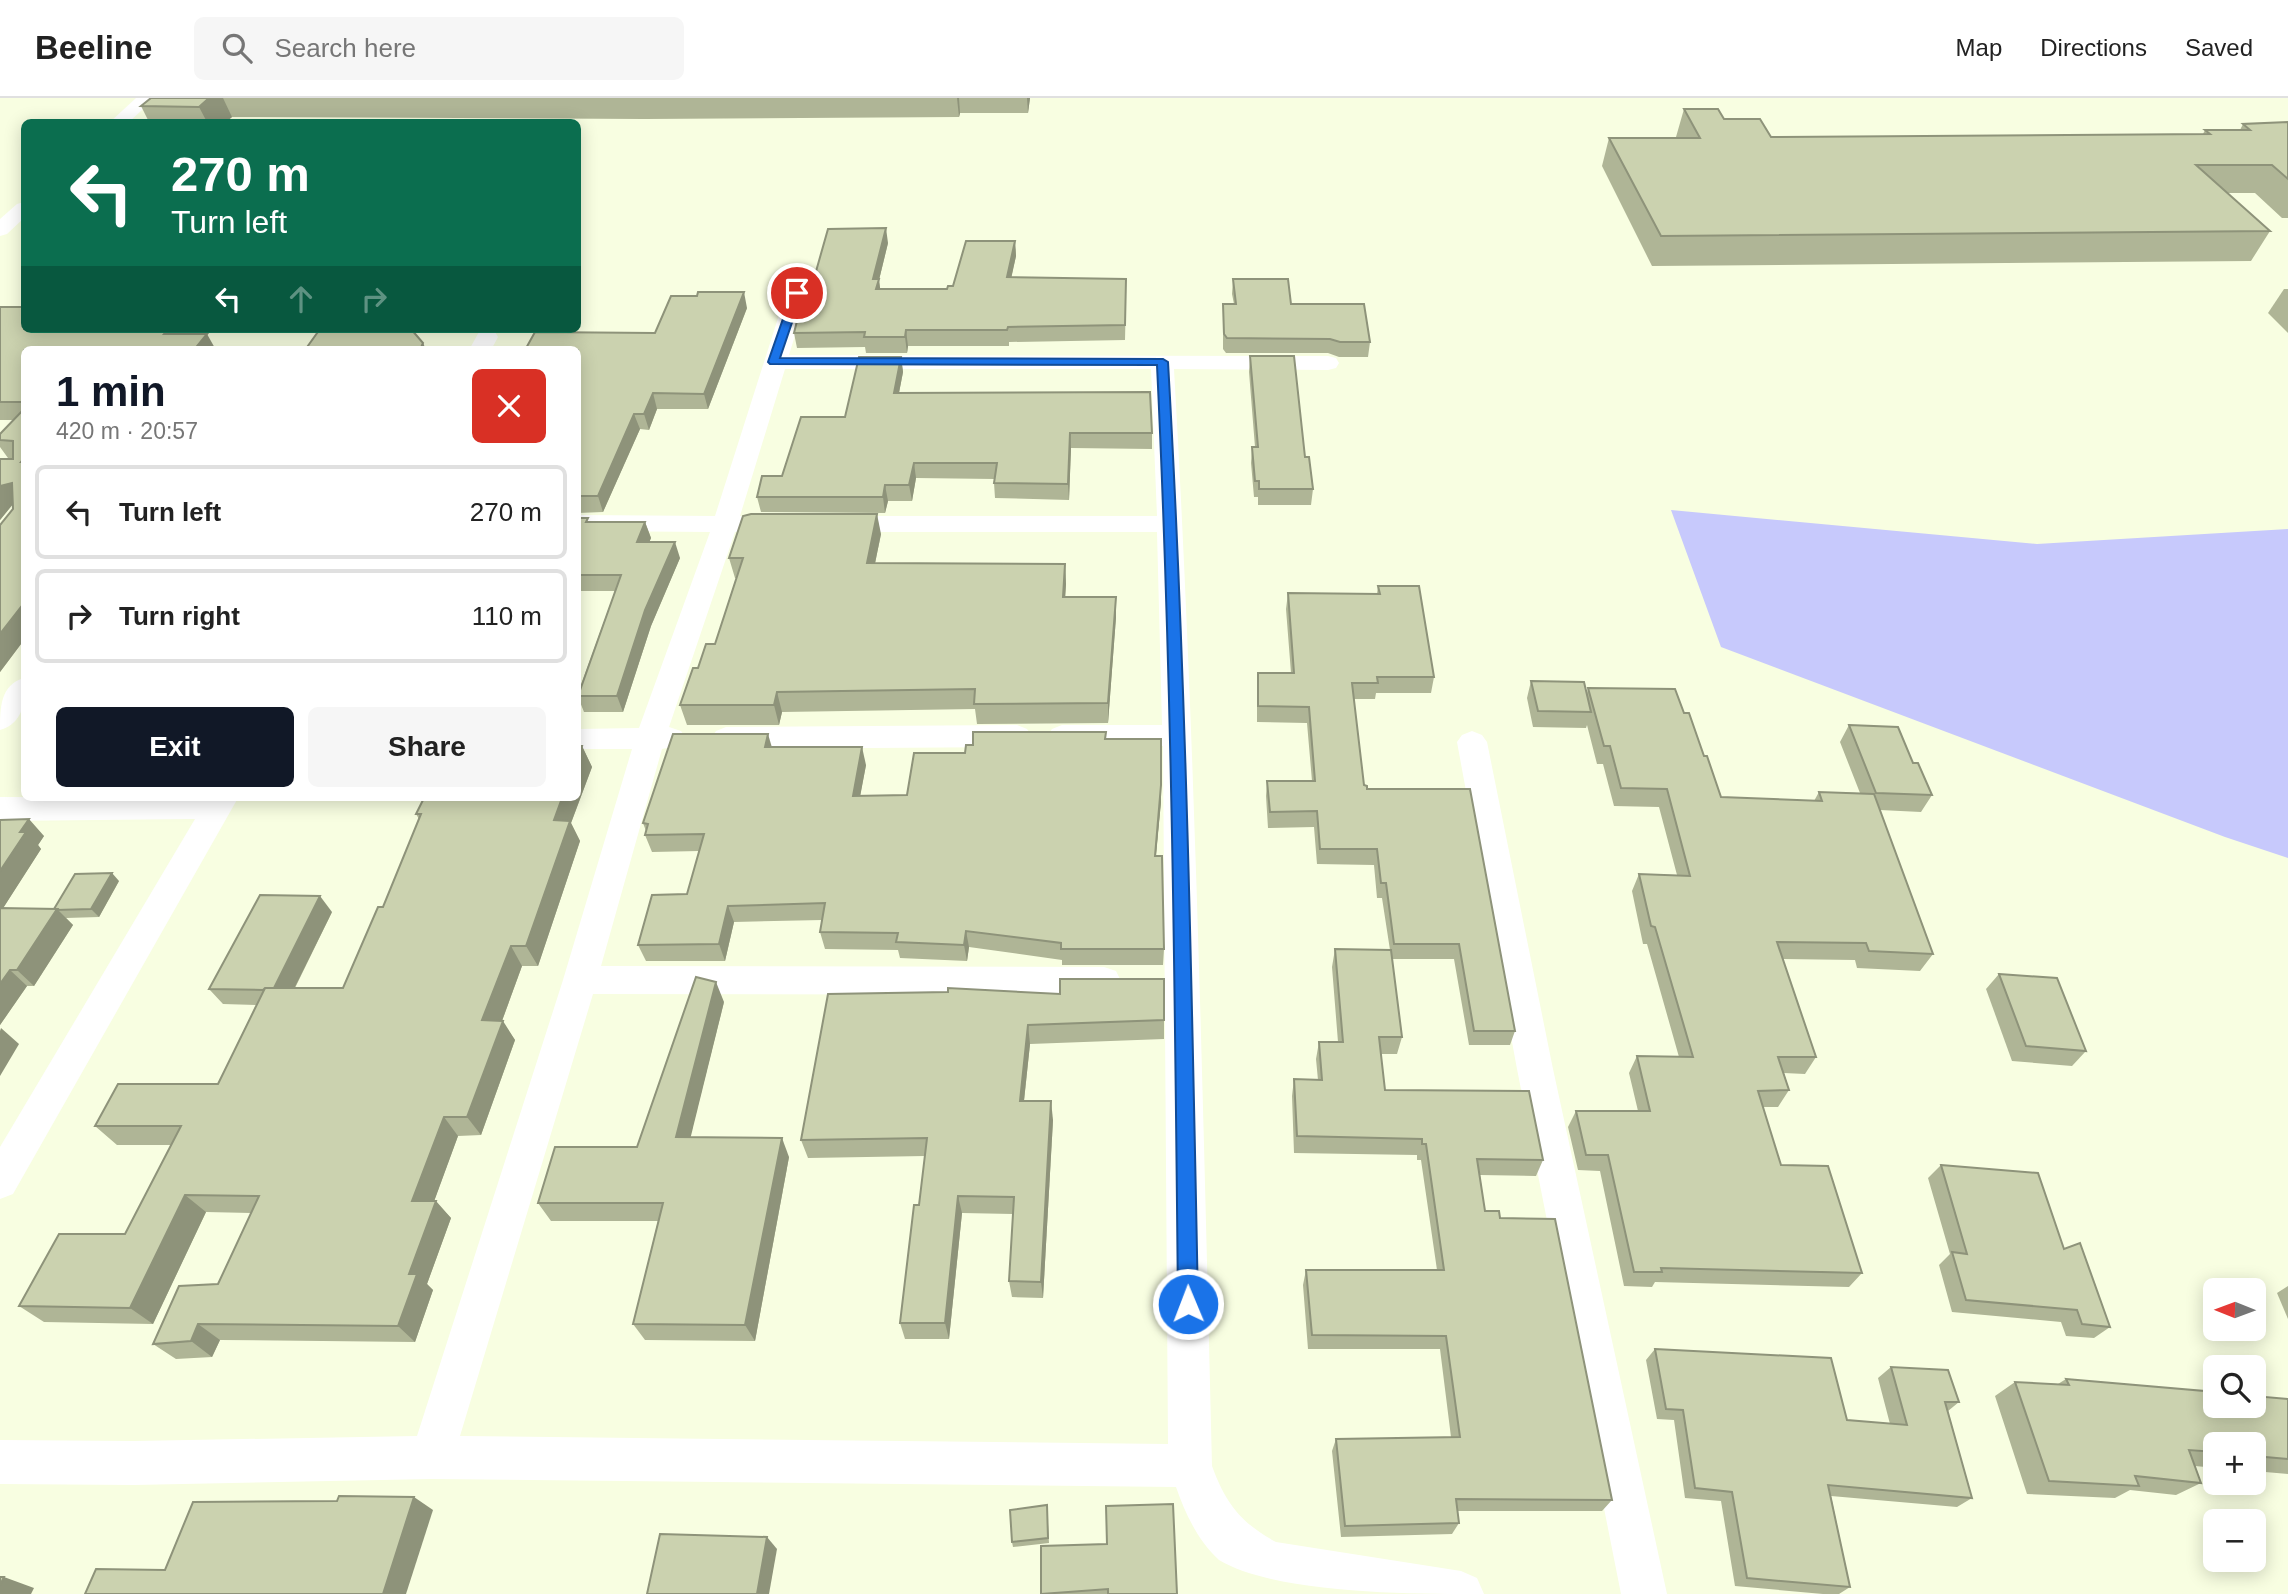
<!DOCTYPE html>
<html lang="en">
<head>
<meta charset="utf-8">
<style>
  body { margin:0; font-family:Arial,sans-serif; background:#f6f6f6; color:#222; height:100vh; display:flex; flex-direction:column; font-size:26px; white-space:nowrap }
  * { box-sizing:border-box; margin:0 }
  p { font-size:23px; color:#767676 }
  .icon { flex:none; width:38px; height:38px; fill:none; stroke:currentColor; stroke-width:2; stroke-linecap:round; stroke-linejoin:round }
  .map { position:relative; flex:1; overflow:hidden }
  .drawer { position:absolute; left:21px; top:248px; width:560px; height:455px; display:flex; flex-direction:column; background:#fff; border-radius:10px; box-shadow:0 4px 18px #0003 }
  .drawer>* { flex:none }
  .guide { position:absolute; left:21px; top:21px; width:560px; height:214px; border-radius:10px; box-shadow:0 4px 18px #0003; background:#0b6e4f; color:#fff; overflow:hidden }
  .needle { width:46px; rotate:271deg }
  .tools { position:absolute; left:2203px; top:1180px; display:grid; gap:14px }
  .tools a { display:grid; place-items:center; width:63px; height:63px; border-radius:10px; background:#fff; box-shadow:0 4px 18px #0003; font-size:35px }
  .pin { position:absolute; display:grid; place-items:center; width:60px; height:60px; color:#fff; margin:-30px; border:4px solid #fff; border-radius:50%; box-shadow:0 2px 7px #0007 }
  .me { position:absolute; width:77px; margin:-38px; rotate:359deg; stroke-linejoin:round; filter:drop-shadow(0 0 5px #0008) }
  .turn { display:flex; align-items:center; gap:24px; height:147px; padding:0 35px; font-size:32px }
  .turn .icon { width:91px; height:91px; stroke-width:2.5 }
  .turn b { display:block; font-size:49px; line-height:60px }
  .lanes { display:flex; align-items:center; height:66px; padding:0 35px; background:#0003; justify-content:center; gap:35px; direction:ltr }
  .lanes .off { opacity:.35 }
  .round { display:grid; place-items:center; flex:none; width:74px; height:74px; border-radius:10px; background:#f6f6f6 }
  .head { display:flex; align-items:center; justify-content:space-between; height:119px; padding:0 35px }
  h1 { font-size:42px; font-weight:800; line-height:52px; color:#111827 }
  .cta { display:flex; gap:14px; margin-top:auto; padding:14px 35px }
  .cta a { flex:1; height:80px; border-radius:10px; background:#111827; color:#fff; font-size:28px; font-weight:800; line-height:80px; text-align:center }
  .cta a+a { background:#f6f6f6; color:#222 }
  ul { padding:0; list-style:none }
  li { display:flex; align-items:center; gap:21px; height:94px; margin:0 14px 10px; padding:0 21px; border:4px solid #e0e0e0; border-radius:10px }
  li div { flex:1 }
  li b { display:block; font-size:26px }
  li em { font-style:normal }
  header { display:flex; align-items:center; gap:42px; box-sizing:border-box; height:98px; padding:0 35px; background:#fff; border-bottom:2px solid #e0e0e0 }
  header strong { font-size:33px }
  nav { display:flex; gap:38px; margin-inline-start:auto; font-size:24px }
  .search { width:490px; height:63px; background:#f6f6f6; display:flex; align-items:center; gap:18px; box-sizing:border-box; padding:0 24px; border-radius:10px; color:#767676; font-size:26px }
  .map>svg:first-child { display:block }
  .green { fill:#c7c9fc }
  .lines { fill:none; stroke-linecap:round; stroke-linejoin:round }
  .minor { fill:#fff; fill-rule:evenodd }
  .wall { fill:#afb596 }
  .shaded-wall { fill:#8e937a }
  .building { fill:#cbd2af; stroke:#8e937a; stroke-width:2 }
  .route { fill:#1a73e8; stroke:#114b97; stroke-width:2 }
</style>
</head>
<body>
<header>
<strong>Beeline</strong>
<div class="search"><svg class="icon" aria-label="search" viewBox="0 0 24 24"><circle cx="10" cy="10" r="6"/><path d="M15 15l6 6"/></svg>Search here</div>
<nav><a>Map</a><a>Directions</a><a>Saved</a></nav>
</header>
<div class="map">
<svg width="2288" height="1496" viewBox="0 0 2288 1496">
  <rect width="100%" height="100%" fill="#f8fee1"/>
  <polygon class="green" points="1671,412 2037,446 2288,431 2288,760 2225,739 1721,549"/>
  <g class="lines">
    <g class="minor">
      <polygon points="136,0 155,0 129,24 110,24"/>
      <polygon points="24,104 24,120 7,136 0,138 0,121 17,106"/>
      <path d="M 797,189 L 804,191 L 808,195 L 789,257 L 1328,258 L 1336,260 L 1339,265 L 1336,270 L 1328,272 L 1174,271 C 1195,636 1203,1002 1212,1368 C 1226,1406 1241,1425 1276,1444 L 1461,1473 L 1477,1480 L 1484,1496 C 1411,1496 1276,1496 1219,1462 C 1198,1443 1185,1415 1176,1389 L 432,1381 L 134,1387 L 0,1386 L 0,1342 L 134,1343 L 417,1338 L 563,882 L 632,651 L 578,651 L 578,631 L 639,630 L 710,434 L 578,433 L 578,417 L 715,418 L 786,195 L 790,191 ZM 785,271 L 1151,271 L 1157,418 L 838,418 L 829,420 L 825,426 L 829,432 L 838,434 L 1157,434 L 1162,627 L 1062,627 L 1052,631 L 1047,638 L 1052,645 L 1062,649 L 1163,648 L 1168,1346 L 460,1338 L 593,896 L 1104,897 L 1116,893 L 1121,883 L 1116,873 L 1104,869 L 601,868 L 662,651 L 681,647 L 686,640 L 681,633 L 669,629 L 735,434 L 753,432 L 757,426 L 753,420 L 740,418 Z"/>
      <polygon points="487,232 495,234 498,239 491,252 469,252 479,234"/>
      <path d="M 24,580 C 26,602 24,625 0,632 C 0,610 0,587 24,580 Z"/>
      <polygon points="1017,627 1027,631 1032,638 1027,645 1017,649 726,651 716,647 711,640 716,633 726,629"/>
      <polygon points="1472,633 1482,637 1487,644 1553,971 1667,1496 1621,1496 1517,971 1457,644 1462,637"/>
      <polygon points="0,699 238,700 13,1096 0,1101 0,1049 195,721 0,723"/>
    </g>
  </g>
  <g class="wall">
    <polygon points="151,0 1030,0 1028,15 960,15 959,19 644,21 232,19 226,24 149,24 141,8"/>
    <polygon points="1684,11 1724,21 1771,39 2203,36 2205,32 2240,32 2243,26 2288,24 2288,120 2282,120 2255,95 2227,95 2270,133 2251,163 1652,168 1602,68 1609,40 1677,40 1676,39"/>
    <polygon points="1015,143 1016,158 1011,180 1126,197 1125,242 1009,244 1009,248 908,248 907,255 866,255 865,249 797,250 794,235 811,191 888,145 879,182 880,191 947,191 953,188"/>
    <polygon points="1233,181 1291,206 1370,244 1368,259 1339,259 1328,255 1226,255 1223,251 1223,206 1234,206 1232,196"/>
    <polygon points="2284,191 2288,191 2288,235 2268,215"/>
    <polygon points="0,209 24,231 192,231 188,236 24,252 24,542 0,574 0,427 13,411 13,406 0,422 0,361 13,360 8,360 0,349 0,336 14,322 0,322"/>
    <polygon points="747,210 708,311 657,311 649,332 640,331 603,414 578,415 578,252 655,235"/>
    <polygon points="320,231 450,231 449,232 412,232 423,245 426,252 305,252"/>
    <polygon points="1250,258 1305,359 1313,391 1311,407 1258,407 1258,399 1254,399 1251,365 1252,349 1255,349 1249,274"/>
    <polygon points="901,259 903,274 899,295 1152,335 1152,351 1071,350 1069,402 995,400 994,385 994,381 916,380 912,403 888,403 885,415 761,414 757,399 782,378 845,319"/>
    <polygon points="578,420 590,424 645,424 651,440 649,444 680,460 651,528 623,614 584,614 578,599 578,595 615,493 578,493"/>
    <polygon points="881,436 875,465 1065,466 1066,486 1065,499 1116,499 1116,519 1108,625 977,626 975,611 782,614 779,627 687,627 680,607 698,570 715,546 736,480 735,480 729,460"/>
    <polygon points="1378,488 1434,579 1431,595 1376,595 1375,601 1354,601 1364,687 1367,691 1515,933 1510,947 1469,947 1454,861 1392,861 1402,939 1397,956 1381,956 1385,992 1543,1062 1536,1078 1480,1077 1485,1113 1500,1120 1612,1402 1602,1413 1457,1413 1459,1425 1452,1436 1341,1439 1332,1353 1336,1341 1451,1339 1440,1251 1308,1251 1303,1187 1306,1172 1437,1172 1421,1062 1417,1062 1417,1057 1294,1055 1292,998 1294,981 1318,982 1316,961 1319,944 1338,944 1332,869 1335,851 1390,852 1382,800 1377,800 1374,767 1317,766 1314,729 1268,730 1266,698 1267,683 1312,683 1307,625 1257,624 1257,590 1258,575 1291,575 1286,511 1288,495 1377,496"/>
    <polygon points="1531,583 1587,595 1588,590 1684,615 1704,658 1721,699 1814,703 1819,694 1860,695 1840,644 1849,627 1913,665 1932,697 1921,714 1880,712 1933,856 1920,873 1857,870 1855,862 1783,861 1816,959 1805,976 1784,975 1789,992 1778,1009 1763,1009 1781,1067 1862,1175 1849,1189 1655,1184 1652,1189 1624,1188 1600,1073 1578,1072 1568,1029 1576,1013 1638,1013 1629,975 1637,958 1679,959 1647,846 1643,846 1632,793 1639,776 1677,777 1659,709 1614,708 1603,666 1597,666 1587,627 1586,630 1533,629 1527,600"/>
    <polygon points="1106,634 1106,641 1161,704 1156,758 1164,851 1163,867 1062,867 1062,862 969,849 967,863 900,860 898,852 825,851 820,834 822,822 734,824 725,863 646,863 638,847 687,796 699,753 652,754 645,737 646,733 643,725 772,649 866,667 860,698 907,697 965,655 973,647"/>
    <polygon points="582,648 592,669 571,725 580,743 538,868 522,868 502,923 515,942 481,1037 458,1038 434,1103 451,1120 427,1186 433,1192 415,1244 220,1242 212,1259 176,1261 153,1246 218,1186 251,1115 206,1114 153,1226 44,1224 19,1208 125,1136 171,1047 117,1047 95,1028 218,986 256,907 223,906 209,891 332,814 295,890 343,890 383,809 419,721 416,716"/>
    <polygon points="0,722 44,738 38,747 41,751 3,810 54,811 119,783 99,819 66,820 73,827 34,888 27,888 0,927"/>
    <polygon points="1999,876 2086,953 2072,968 2012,963 1986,891"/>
    <polygon points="828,896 1164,922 1164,941 1030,946 1024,1003 1053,1022 1043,1200 1012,1199 1009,1183 1013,1116 962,1115 949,1241 905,1241 900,1225 919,1107 925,1058 808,1060 801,1042"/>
    <polygon points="724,904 690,1039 789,1059 755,1243 645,1242 633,1226 658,1123 551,1123 538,1105 637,1049"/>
    <polygon points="1941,1067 2064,1151 2110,1229 2094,1240 2066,1238 2061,1224 1952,1214 1939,1167 1950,1156 1928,1080"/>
    <polygon points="2288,1188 2288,1221 2277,1195"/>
    <polygon points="1655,1251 1847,1322 1890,1326 1878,1280 1891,1269 1959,1304 1948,1313 1972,1400 1957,1409 1831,1398 1850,1489 1839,1496 1823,1496 1735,1488 1721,1403 1685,1400 1674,1322 1657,1321 1646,1262"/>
    <polygon points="2066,1281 2288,1301 2288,1376 2254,1373 2254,1346 2216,1346 2216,1370 2195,1368 2201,1385 2176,1397 2130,1392 2115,1400 2027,1396 1995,1298 2015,1284 2058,1286"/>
    <polygon points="1047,1407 1049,1445 1013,1449 1012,1444"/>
    <polygon points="1041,1448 1177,1496 1041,1496"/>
  </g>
  <g class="shaded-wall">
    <polygon points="209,0 223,0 232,19 226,24 207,24 199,9"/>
    <polygon points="957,0 959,0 960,15 959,19"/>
    <polygon points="1027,0 1030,0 1028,15"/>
    <polygon points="886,130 888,145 879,182 881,197 878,206 873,181"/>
    <polygon points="1015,143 1016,158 1008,195 1007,179"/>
    <polygon points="744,194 747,210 708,311 704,296"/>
    <polygon points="168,231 192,231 175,252 164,236"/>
    <polygon points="906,232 908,248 907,255 905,239"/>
    <polygon points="207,236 216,252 194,252"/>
    <polygon points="423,245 426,252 420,252"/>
    <polygon points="901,259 903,274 896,310 894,295"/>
    <polygon points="653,295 657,311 649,332 644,316"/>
    <polygon points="634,316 640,331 603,414 598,398"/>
    <polygon points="1070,335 1071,350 1069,402 1068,386"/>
    <polygon points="914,365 916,380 912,403 909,387"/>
    <polygon points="12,385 13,406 0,422 0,388"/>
    <polygon points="885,387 888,403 885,415 883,399"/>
    <polygon points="877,416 881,436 871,485 867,465"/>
    <polygon points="645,424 651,440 643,460 637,444"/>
    <polygon points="675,444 680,460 651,528 623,614 617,598 645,512"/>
    <polygon points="1065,466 1066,486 1064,519 1063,499"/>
    <polygon points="1116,499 1116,519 1108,625 1108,605"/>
    <polygon points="24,505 24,542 0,574 0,536"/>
    <polygon points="777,594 782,614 779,627 774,607"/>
    <polygon points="768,636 773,653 765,649"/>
    <polygon points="582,648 592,669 571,725 580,743 538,868 526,848 554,722 562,700 578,700 578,661"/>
    <polygon points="862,649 866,667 857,715 853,698"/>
    <polygon points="1161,687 1161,704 1154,775 1155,758"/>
    <polygon points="29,721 44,738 38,747 41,751 0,815 0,773 20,734"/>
    <polygon points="112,775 119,783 99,819 91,811"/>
    <polygon points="320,798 332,814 286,907 273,892"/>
    <polygon points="728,808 734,824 725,863 719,846"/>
    <polygon points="57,811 73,827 34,888 17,872"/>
    <polygon points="966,833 969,849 967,863 964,847"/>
    <polygon points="511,848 522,868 495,942 482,922"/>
    <polygon points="10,872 27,888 0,927 0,886"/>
    <polygon points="716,884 724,904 686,1058 676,1039"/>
    <polygon points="503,923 515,942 481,1037 467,1019"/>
    <polygon points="1028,927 1030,946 1022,1021 1020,1003"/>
    <polygon points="1,930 19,946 0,978 0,933"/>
    <polygon points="1051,1003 1053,1022 1043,1200 1041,1184"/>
    <polygon points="444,1019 458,1038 428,1120 412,1103"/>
    <polygon points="782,1040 789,1059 755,1243 745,1227"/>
    <polygon points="185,1097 206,1114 153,1226 130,1210"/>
    <polygon points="958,1098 962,1115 949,1241 945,1225"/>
    <polygon points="436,1103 451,1120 427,1186 433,1192 415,1244 398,1228 409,1176"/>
    <polygon points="198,1226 220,1242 212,1259 191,1243"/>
    <polygon points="414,1399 433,1412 406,1496 383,1496"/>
    <polygon points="767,1439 777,1451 769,1496 757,1496"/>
    <polygon points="4,1479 34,1490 31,1496 0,1496 0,1487"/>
  </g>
  <g class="building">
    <polygon points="151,0 209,0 199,9 141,8"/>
    <polygon points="1684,11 1718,11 1724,21 1760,21 1771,39 2210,36 2205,32 2250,32 2243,26 2288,24 2288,81 2272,67 2196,67 2270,133 1661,138 1609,40 1700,40"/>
    <polygon points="886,130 873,181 879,181 876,191 947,191 948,188 953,188 966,143 1015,143 1007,179 1126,181 1125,227 1008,229 1007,232 906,232 905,239 864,239 865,234 794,235 805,191 811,191 828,131"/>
    <polygon points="1233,181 1288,181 1291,206 1364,206 1370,244 1340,244 1330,241 1227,240 1224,236 1223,206 1236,206"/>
    <polygon points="698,194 744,194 704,296 653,295 644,316 634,316 598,398 578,398 578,252 525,252 535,234 655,235 671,198 697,198"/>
    <polygon points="0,209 24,209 24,231 168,231 164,236 207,236 194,252 24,252 24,304 0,304"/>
    <polygon points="320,231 411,231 423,245 420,252 305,252"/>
    <polygon points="1250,258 1294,258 1305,359 1309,359 1313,391 1259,391 1259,383 1255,383 1252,349 1258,349"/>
    <polygon points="859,259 901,259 894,295 1150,294 1152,335 1070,335 1068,386 994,385 997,365 914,365 909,387 885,387 883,399 757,399 762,378 782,378 801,319 845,319"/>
    <polygon points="24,311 24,360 21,364 24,364 24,505 0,536 0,427 13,411 12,385 0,388 0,361 13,361 13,343 0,342 0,336"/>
    <polygon points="751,416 877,416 867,465 1065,466 1063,499 1116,499 1108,605 974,606 975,591 777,594 774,607 680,607 693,570 698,570 706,546 715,546 743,460 729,460 743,418"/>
    <polygon points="578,420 588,420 586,424 645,424 637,444 675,444 645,512 617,598 578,598 621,477 578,477"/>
    <polygon points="1378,488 1419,488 1434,579 1377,579 1378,585 1352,585 1364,687 1367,688 1367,691 1470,691 1515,933 1474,933 1459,846 1394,846 1386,785 1381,785 1377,751 1320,751 1317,713 1270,714 1267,683 1315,683 1309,609 1258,608 1258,575 1294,575 1288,495 1380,496"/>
    <polygon points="1531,583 1584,584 1591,614 1538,613"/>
    <polygon points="1588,590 1675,591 1684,615 1689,615 1704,658 1707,658 1721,699 1822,703 1819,694 1874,696 1933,856 1869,853 1866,845 1777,844 1816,959 1778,959 1789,992 1758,993 1781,1067 1828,1068 1862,1175 1661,1170 1662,1174 1634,1174 1608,1057 1586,1057 1576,1013 1650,1013 1637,958 1693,959 1655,829 1651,828 1639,776 1690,778 1667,691 1621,690 1610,648 1604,648"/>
    <polygon points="1849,627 1898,629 1913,665 1918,665 1932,697 1876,695"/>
    <polygon points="973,634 1106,634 1105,641 1161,641 1161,687 1155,758 1162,758 1164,851 1061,851 1061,845 966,833 964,847 896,844 898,835 820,834 825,805 728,808 719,846 638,847 652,797 687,796 704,736 645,737 648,726 643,725 673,636 768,636 765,649 862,649 853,698 907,697 914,655 965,655 966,647 973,647"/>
    <polygon points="578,648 582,648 578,661"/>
    <polygon points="424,700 562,700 554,722 570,723 526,848 511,848 482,922 503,923 467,1019 444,1019 412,1103 436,1103 409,1176 417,1176 398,1228 198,1226 191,1243 153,1246 179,1188 218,1186 259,1098 185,1097 130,1210 19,1208 59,1136 125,1136 181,1028 95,1028 118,986 218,986 265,890 343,890 378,809 383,809 421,716 416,716"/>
    <polygon points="29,721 20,734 26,734 0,773 0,722"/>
    <polygon points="112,775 91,811 56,812 57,811 54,811 75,776"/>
    <polygon points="260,797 320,798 274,890 265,890 263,892 209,891"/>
    <polygon points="0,810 57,811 17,872 10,872 0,886"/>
    <polygon points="1335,851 1391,852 1402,939 1379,939 1385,992 1529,993 1543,1062 1477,1061 1485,1113 1499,1113 1500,1120 1555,1121 1612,1402 1456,1401 1459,1425 1345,1428 1336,1341 1460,1339 1446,1238 1312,1237 1306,1172 1444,1172 1426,1046 1422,1046 1422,1041 1297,1038 1294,981 1322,982 1319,944 1343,944"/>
    <polygon points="1999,876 2057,880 2086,953 2026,948"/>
    <polygon points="696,879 716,884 676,1039 782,1040 745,1227 633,1226 663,1105 538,1105 555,1049 637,1049"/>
    <polygon points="1060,881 1164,881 1164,922 1028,927 1020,1003 1051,1003 1041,1184 1009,1183 1014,1099 958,1098 945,1225 900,1225 914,1107 919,1107 927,1040 801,1042 828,896 948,894 948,890 1060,896"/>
    <polygon points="1941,1067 2038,1075 2064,1151 2080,1145 2110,1229 2082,1226 2077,1212 1966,1202 1952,1154 1967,1156"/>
    <polygon points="1655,1251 1831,1260 1847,1322 1907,1327 1891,1269 1948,1272 1959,1304 1945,1304 1972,1400 1828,1387 1850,1489 1747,1480 1732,1394 1695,1390 1683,1312 1666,1311"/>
    <polygon points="2066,1281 2216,1294 2216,1307 2254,1307 2254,1298 2288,1301 2288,1361 2254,1358 2254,1346 2216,1346 2216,1354 2189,1352 2201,1385 2135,1378 2139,1388 2049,1383 2015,1284 2069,1287"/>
    <polygon points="339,1398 414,1399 383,1496 85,1496 96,1471 165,1472 193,1404 337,1403"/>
    <polygon points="1173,1406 1177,1496 1108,1496 1108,1491 1041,1496 1041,1448 1107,1446 1106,1408"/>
    <polygon points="1047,1407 1048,1440 1012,1444 1010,1412"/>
    <polygon points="660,1436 767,1439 757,1496 647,1496"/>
    <polygon points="0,1479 4,1479 0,1487"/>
  </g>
  <path class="route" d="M 797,192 L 802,195 L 780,260 L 1163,261 L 1168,264 C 1186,578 1192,892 1198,1206 L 1195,1213 L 1188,1216 L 1181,1213 L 1178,1206 C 1175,893 1172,580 1157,267 L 770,266 L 768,264 L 792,195 Z"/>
</svg>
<div class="tools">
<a><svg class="needle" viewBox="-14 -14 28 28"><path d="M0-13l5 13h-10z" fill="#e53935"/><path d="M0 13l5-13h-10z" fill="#767676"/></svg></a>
<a><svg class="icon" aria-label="search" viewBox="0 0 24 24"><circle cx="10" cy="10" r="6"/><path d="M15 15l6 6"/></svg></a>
<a>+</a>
<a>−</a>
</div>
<div class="pin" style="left:797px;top:195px;background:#d93025"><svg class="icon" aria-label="arrive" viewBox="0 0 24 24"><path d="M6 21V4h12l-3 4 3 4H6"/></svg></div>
<svg class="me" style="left:1188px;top:1206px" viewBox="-20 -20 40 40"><circle r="17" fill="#1a73e8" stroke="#fff" stroke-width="3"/><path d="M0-11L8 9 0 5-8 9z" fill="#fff"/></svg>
<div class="guide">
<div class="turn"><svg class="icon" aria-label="left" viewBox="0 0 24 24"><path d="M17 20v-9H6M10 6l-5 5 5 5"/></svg><div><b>270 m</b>Turn left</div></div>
<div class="lanes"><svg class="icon" aria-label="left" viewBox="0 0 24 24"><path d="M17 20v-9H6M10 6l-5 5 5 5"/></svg><svg class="icon off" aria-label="ahead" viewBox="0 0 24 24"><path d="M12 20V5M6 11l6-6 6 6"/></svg><svg class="icon off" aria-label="right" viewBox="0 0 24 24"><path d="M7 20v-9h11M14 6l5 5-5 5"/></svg></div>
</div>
<section class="drawer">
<div class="head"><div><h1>1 min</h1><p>420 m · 20:57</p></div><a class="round" style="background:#d93025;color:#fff"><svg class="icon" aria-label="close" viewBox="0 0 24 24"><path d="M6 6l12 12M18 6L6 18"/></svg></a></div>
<ul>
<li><svg class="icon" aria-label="left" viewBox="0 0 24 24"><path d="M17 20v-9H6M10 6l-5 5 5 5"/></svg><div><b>Turn left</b></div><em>270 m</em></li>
<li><svg class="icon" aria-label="right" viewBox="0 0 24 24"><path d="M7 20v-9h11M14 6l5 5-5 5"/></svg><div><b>Turn right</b></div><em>110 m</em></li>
</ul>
<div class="cta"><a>Exit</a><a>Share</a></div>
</section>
</div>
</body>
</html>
